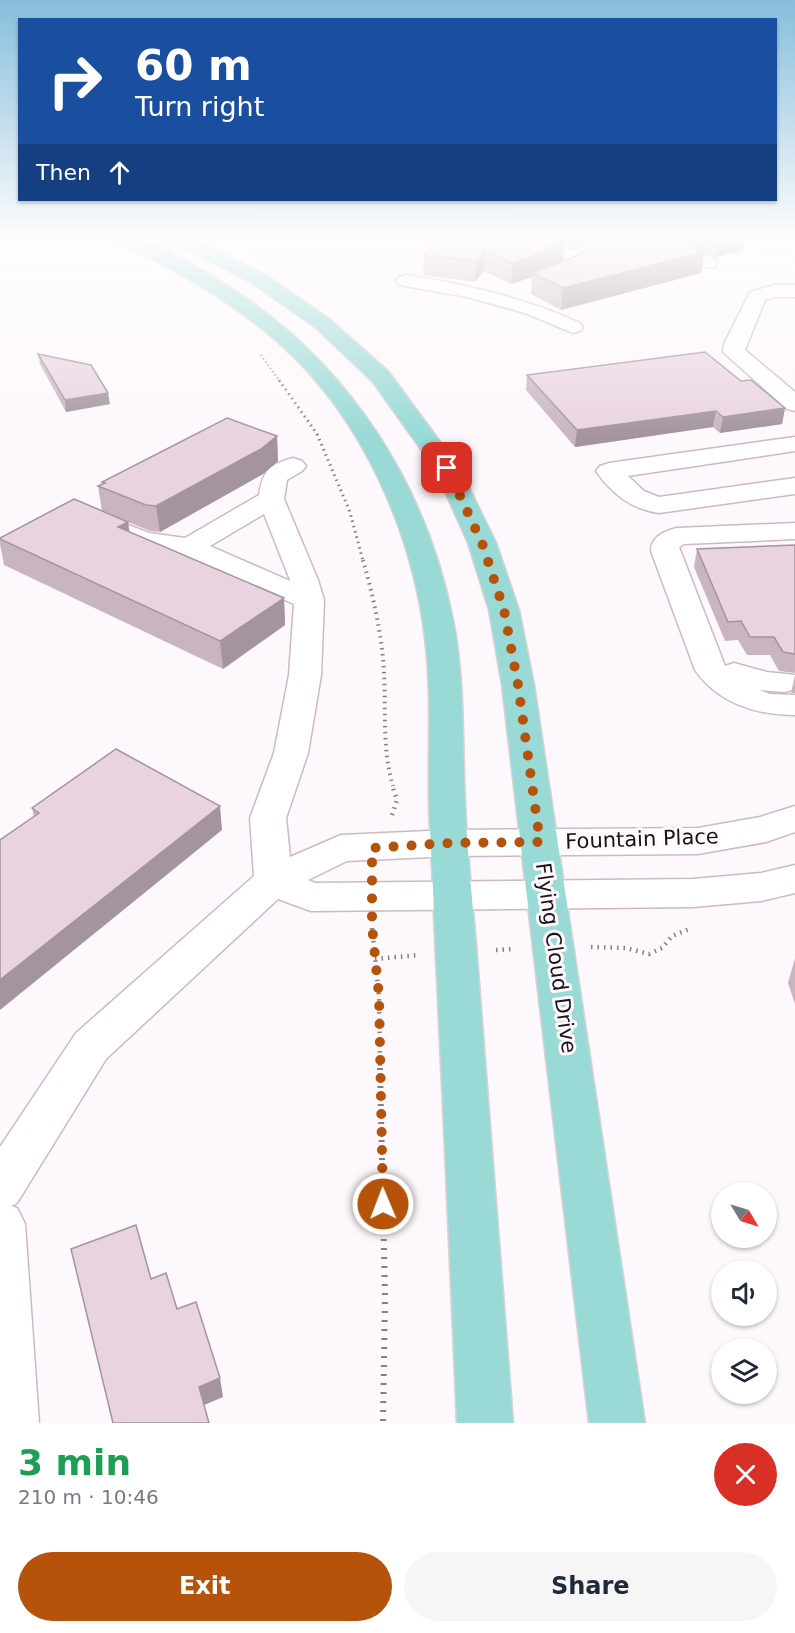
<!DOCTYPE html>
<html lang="en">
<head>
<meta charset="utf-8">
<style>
  body { margin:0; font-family:"DejaVu Sans",sans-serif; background:#f6f6f7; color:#1f2937; height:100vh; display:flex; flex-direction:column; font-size:22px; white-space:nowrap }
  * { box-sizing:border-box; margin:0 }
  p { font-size:20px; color:#747a83 }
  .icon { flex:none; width:33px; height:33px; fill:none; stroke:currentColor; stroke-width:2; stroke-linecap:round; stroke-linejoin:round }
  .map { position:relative; height:1423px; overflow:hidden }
  .panel { display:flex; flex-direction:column; background:#fff; flex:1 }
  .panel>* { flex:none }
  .top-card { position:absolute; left:18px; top:18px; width:759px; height:183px; border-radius:0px; box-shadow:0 2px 4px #0004; background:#1a4fa0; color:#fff; overflow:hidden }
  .needle { width:39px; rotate:128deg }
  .fabs { position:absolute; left:711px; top:1182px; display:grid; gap:12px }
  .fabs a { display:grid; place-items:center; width:66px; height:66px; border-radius:50%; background:#fff; box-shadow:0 2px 4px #0004; font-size:30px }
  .pin { position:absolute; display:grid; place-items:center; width:51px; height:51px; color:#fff; margin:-26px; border-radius:12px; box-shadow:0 3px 9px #0006 }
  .me { position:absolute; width:66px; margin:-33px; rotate:359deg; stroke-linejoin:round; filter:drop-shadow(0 0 4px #0008) }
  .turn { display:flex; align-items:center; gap:21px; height:126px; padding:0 18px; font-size:27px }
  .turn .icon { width:78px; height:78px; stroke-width:2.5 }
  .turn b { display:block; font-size:42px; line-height:51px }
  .then { display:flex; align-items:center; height:57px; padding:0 18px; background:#0003; gap:12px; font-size:22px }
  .round { display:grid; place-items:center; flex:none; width:63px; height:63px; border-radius:32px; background:#f6f6f7 }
  .overview { display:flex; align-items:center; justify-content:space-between; height:102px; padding:0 18px }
  h1 { font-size:36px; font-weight:700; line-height:45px; color:#1e9e55 }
  .primary-button { display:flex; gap:12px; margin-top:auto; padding:12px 18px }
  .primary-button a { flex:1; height:69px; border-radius:36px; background:#b45309; color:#fff; font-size:24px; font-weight:700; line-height:69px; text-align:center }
  .primary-button a+a { background:#f6f6f7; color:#1f2937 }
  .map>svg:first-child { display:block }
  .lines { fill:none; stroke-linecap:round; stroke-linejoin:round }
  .minor-casing { stroke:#ceb8c5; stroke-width:3 }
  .major-casing { stroke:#d6d4d5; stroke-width:3 }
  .path-far4 { stroke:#868083; stroke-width:2; stroke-dasharray:1 3; stroke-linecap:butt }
  .path-far3 { stroke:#868083; stroke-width:3; stroke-dasharray:1.5 4; stroke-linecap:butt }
  .path-far2 { stroke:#868083; stroke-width:4; stroke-dasharray:1.5 4.5; stroke-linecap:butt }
  .path-far1 { stroke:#868083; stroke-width:4.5; stroke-dasharray:1.5 5; stroke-linecap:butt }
  .path { stroke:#868083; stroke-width:6; stroke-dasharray:2 7; stroke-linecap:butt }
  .minor { fill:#fff; fill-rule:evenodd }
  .major { fill:#99dad6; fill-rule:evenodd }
  .wall { fill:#c8b5c1 }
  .shaded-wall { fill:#a3949d }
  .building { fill:#e9d3e0; stroke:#a3949d; stroke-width:1.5 }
  .route { stroke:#b45309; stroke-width:10; stroke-dasharray:0 18 }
  .labels { text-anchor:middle; stroke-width:6; stroke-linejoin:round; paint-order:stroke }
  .street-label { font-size:21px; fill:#191216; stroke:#fdf8fb }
</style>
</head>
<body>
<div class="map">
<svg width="795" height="1423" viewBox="0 0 795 1423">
  <rect width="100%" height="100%" fill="#fdf8fb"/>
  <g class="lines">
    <defs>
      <g id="minor">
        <polygon points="478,238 537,238 555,247 591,253 593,257 591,261 584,263 550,258 529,247 487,243 481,242"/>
        <path d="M 622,238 C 656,235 684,247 715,259 L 717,263 L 715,267 L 701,267 L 661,251 L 625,242 Z"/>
        <path d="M 406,275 C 468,285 522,297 580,323 L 583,327 L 580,331 L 573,333 L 525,313 L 467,297 L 399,285 L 396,281 L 399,277 Z"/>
        <polygon points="774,285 795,285 795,297 775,297 765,300 745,350 795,392 795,411 787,409 723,352 724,344 750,292"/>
        <path d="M 795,437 L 795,451 L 628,476 L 644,491 L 659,497 L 795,478 L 795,494 L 659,513 C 631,509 612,494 596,471 L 600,466 L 609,463 Z"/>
        <path d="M 293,458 L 302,461 L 306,466 L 302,471 L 287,480 L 284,499 L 318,580 L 324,600 L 321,675 L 308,753 L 286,818 L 290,857 L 341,835 L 450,830 L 698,828 L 760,817 L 795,806 L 795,832 L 766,842 L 698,854 L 450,856 L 347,861 L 308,880 L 315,883 L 693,879 L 761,873 L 795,865 L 795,893 L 761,901 L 693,907 L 311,911 L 278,899 L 106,1059 L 17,1203 L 11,1206 L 17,1208 L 25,1224 L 39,1423 L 0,1423 L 0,1147 L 76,1033 L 254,876 L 250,818 L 274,753 L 289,675 L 294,604 L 182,554 L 133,546 L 100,532 L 96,526 L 100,520 L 110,518 L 149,533 L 185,538 L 259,495 C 263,471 268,465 293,458 ZM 264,514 L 290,580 L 290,581 L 210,546 Z"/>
        <path d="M 795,523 L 795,539 L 684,544 L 679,547 L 725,666 L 734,663 L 767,672 L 795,675 L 795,689 L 785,692 L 759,690 L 770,694 L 795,695 L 795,715 C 756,715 718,703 695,670 L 651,551 C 651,537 664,531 677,528 Z"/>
      </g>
      <g id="major">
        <path d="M 113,238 C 119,238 127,237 133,238 C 156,240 219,280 240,294 C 352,369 427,488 453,620 C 465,680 462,741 465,802 C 467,849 472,897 476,944 C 488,1104 501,1263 513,1423 L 457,1423 C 450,1254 442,1084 434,915 C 433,878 430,840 429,803 C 428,748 432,693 425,638 C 412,530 361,415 278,342 C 229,300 174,268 116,242 Z"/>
        <polygon points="169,238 191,238 266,275 329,319 388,371 460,469 496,543 519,610 534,685 645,1423 589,1423 502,685 489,610 468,543 435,469 372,381 315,327 252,283 172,242"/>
      </g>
    </defs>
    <use href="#minor" class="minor-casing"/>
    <use href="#major" class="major-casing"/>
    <polyline class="path-far4" points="261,355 280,382"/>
    <polyline class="path-far3" points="279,380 317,434 350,512 363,561"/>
    <path class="path-far2" d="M 363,560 C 373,595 382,635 384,672 C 386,710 382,750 393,786"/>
    <g class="path-far1">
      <polyline points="392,815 397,800 392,785"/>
      <polyline points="372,928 379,996 380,1069"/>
      <polyline points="591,947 626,948 649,954 662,948 672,936 692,928"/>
      <polyline points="496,950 515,949"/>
      <polyline points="375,959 419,955"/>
    </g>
    <polyline class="path" points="380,1068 385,1297 383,1423"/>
    <use href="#minor" class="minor"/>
    <use href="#major" class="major"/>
  </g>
  <g class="wall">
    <polygon points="438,238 592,238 578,249 564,246 563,261 576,256 597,238 744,238 743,250 716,257 704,253 701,273 561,310 531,294 532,277 511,284 484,271 475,282 423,275 424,255"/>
    <polygon points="38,354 110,404 66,412 40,364"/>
    <polygon points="527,375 741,381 785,408 782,424 720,433 713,427 575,447 526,390"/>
    <polygon points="277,436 278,461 263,474 160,532 150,531 128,522 129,532 284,598 285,625 223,669 4,565 0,544 0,538 102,511 98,486 103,484 102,482"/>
    <polygon points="795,545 795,673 779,671 770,655 747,655 738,640 725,641 694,567 697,549"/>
    <polygon points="795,675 795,693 791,693"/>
    <polygon points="32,808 222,830 34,817"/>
    <polygon points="795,958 795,1004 788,983"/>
  </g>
  <g class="shaded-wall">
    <polygon points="579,238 592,238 578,249"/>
    <polygon points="718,238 744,238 743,250 716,257"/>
    <polygon points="564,241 563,261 532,273 532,277 511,284 512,263"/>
    <polygon points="703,249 702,253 704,252 701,273 561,310 563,288"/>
    <polygon points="485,250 484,271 475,282 476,261"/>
    <polygon points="108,393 110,404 66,412 65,400"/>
    <polygon points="785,408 782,424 720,433 723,417"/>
    <polygon points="716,411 713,427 575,447 577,430"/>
    <polygon points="277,436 278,461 263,474 160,532 156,506"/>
    <polygon points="128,522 132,548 118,527"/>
    <polygon points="284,598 285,625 223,669 220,641"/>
    <polygon points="220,806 222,830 0,1010 0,980"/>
    <polygon points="220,1378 223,1397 202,1406 199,1387"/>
  </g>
  <g class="building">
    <polygon points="438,238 544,238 564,241 535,255 512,263 485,250 476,261 424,255"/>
    <polygon points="597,238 674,238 703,249 698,250 704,252 563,288 532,273 576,256"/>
    <polygon points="705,352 741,381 751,380 785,408 723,417 716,411 577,430 527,375"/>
    <polygon points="38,354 91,365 108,393 65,400"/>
    <polygon points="227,418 277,436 261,449 156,506 146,505 98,486 105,483 102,482"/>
    <polygon points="74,499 128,522 118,527 284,598 220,641 0,539 0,538"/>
    <polygon points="795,545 795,654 783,652 774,637 750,637 741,621 728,622 697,549"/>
    <polygon points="116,749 220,806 0,980 0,840 39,813 32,808"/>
    <polygon points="136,1225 151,1279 166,1273 177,1309 196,1302 220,1378 199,1387 209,1423 113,1423 71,1249"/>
  </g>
  <linearGradient id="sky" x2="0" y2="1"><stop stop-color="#85bedb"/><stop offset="0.54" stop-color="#fefcfd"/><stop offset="1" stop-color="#fefcfd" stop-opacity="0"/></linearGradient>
  <rect width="795" height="437" fill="url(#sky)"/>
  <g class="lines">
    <polyline class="route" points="383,1204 379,996 372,926 372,848 450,843 540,842 518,685 504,610 482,543 447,468"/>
  </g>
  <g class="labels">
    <g class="street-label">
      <text transform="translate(642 839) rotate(-2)" y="7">Fountain Place</text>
      <text transform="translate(556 958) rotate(82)" y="7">Flying Cloud Drive</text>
    </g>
  </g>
</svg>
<div class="fabs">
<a><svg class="needle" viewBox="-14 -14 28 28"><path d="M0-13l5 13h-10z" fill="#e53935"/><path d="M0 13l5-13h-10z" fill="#747a83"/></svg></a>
<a><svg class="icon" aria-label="sound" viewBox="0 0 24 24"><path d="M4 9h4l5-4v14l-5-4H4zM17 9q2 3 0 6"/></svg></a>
<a><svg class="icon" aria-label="layers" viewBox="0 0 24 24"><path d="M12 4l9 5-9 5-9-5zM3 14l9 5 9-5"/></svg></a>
</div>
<div class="pin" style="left:447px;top:468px;background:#d93025"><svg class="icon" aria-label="arrive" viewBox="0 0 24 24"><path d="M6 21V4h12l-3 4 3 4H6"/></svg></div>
<svg class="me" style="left:383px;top:1204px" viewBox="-20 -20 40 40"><circle r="17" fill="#b45309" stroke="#fff" stroke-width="3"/><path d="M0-11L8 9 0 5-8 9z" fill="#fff"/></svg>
<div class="top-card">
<div class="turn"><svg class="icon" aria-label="right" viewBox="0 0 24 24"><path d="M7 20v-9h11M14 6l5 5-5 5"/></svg><div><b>60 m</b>Turn right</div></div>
<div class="then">Then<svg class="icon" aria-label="ahead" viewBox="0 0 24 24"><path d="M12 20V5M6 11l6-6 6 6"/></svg></div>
</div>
</div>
<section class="panel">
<div class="overview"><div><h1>3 min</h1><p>210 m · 10:46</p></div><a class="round" style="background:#d93025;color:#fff"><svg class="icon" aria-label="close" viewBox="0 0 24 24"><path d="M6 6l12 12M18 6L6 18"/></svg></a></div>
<div class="primary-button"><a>Exit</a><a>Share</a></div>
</section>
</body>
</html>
